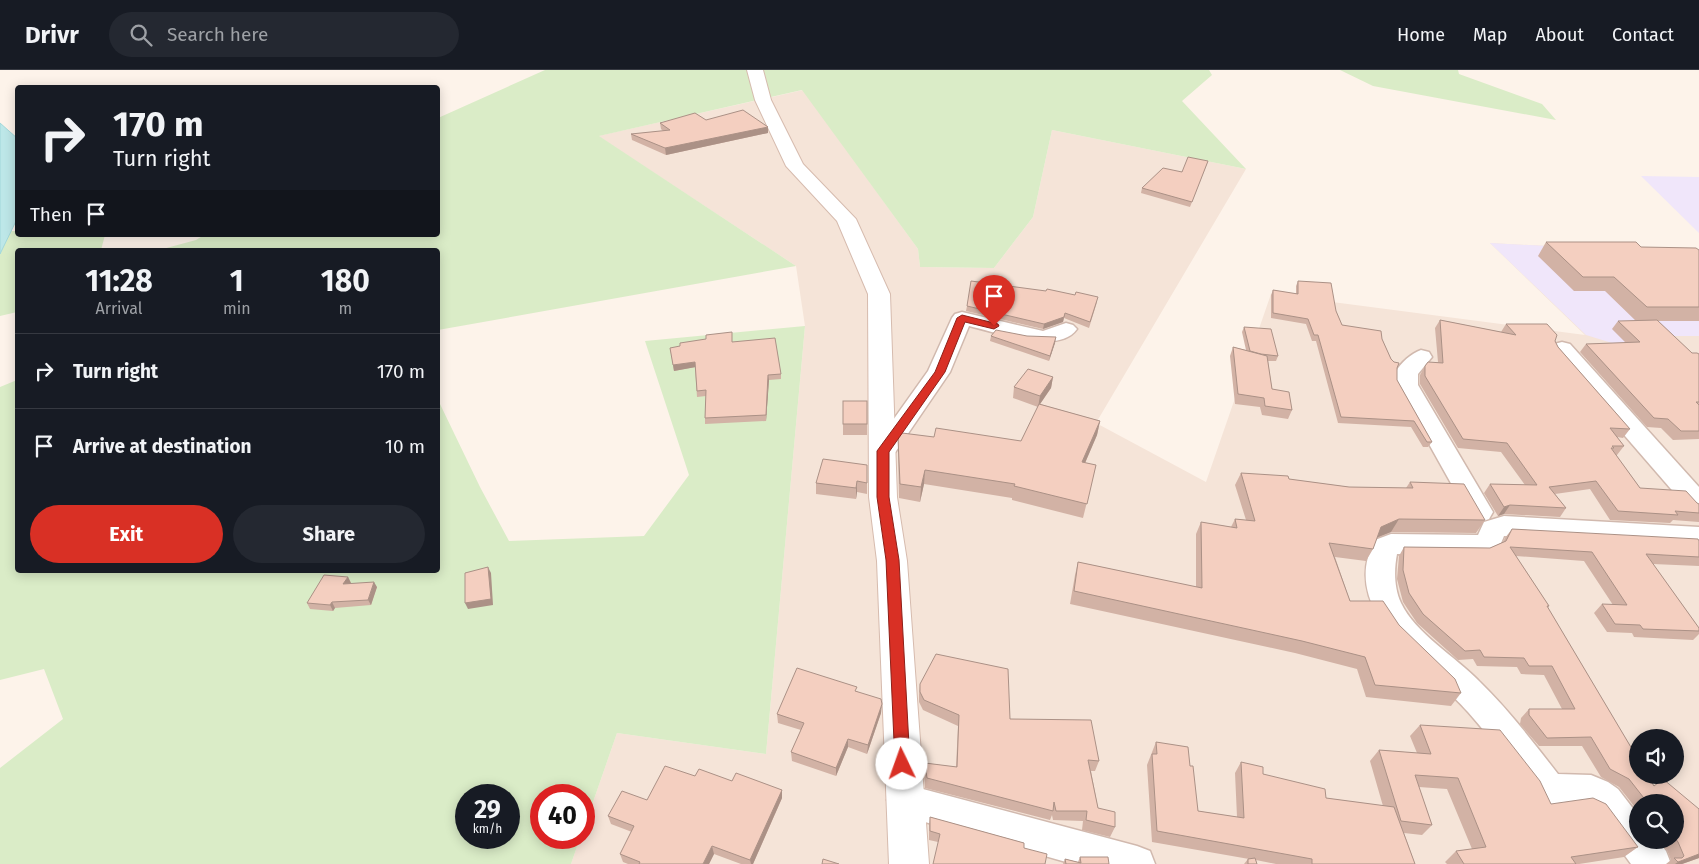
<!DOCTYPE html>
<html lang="en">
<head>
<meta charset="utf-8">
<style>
  body { margin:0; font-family:"Fira Sans",sans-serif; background:#242831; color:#f1f3f6; height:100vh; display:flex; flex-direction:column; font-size:19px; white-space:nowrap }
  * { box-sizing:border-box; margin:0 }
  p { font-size:16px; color:#9ea1a6 }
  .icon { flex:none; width:28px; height:28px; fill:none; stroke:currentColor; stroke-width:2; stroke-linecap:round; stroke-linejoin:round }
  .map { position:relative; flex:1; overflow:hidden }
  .sheet { position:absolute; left:15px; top:178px; width:425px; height:325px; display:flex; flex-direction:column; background:#171b24; border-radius:5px; box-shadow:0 2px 12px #0003 }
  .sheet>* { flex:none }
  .banner { position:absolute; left:15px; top:15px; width:425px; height:152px; border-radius:5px; box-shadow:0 2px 12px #0003; background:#171b24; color:#f1f3f6; overflow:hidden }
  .controls { position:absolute; left:1629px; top:659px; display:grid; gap:10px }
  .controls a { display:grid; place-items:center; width:55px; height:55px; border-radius:50%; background:#171b24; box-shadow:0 2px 12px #0003; font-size:25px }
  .speed { position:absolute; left:455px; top:714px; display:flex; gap:10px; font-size:25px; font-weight:700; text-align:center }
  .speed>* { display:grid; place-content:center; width:65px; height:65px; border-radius:50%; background:#171b24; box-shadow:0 2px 12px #0003; line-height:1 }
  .speed small { font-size:12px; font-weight:400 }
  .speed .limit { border:8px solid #d22; background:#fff; color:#111 }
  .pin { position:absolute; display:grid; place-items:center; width:42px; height:42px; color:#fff; margin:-51px -21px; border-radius:50% 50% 50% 0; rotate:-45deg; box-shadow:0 0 5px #0007 }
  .pin .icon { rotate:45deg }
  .me { position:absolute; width:55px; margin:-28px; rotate:357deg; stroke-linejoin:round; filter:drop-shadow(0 0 4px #0008) }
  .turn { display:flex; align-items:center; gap:18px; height:105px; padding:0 15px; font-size:22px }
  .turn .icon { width:65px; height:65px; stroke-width:2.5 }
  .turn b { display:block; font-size:35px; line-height:42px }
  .then { display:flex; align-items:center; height:48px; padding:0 15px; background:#0003; gap:10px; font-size:19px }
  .eta { display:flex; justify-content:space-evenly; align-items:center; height:85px; text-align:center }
  .eta b { font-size:30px; font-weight:700; line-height:35px }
  .primary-button { display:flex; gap:10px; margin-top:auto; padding:10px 15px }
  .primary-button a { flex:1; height:58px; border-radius:30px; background:#d93025; color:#fff; font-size:20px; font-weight:700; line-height:58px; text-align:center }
  .primary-button a+a { background:#242831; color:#f1f3f6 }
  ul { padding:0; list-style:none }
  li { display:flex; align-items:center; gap:15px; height:75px; padding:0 15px; border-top:1px solid #363941 }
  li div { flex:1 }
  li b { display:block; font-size:19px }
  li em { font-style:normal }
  header { display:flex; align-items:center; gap:30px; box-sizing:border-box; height:70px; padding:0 25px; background:#171b24; border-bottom:1px solid #363941 }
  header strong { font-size:24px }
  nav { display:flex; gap:28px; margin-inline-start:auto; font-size:18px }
  .search { width:350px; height:45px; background:#242831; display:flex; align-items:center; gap:12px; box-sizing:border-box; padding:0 18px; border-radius:28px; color:#9ea1a6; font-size:19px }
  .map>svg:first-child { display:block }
  .residential { fill:#f5e4d8; fill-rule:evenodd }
  .education { fill:#f0e6fa }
  .green { fill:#daecc7; fill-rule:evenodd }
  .water { fill:#bde7e8; stroke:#a2d8da }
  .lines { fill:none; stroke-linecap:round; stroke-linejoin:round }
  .street-casing { stroke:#d1b9ae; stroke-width:3 }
  .secondary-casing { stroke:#d6bbae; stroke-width:2 }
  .street { fill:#fff; fill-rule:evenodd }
  .secondary { fill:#fff; fill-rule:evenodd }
  .wall { fill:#d2b2a5 }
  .shaded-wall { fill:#ab9186 }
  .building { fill:#f4cfc0; stroke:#ab9186 }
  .route { fill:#d93025; stroke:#8d1f18 }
</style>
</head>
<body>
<header>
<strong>Drivr</strong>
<div class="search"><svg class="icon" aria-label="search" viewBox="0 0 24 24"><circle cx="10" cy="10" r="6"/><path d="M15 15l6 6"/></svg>Search here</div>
<nav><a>Home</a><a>Map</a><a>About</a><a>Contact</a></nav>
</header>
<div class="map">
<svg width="1699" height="794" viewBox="0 0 1699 794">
  <rect width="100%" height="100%" fill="#fdf3ea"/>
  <path class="residential" d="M 803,20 L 918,179 L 920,197 L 994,198 L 1033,147 L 1052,60 L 1246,99 L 1096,353 L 1206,412 L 1271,224 L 1585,265 L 1490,173 L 1699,184 L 1699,794 L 571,794 L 580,768 L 584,768 L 584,758 L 617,663 L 766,684 L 805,256 L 796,196 L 598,66 ZM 1638,668 L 1675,668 L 1675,705 L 1638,705 ZM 1638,732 L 1675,732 L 1675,770 L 1638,770 Z"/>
  <g class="education">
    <polygon points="1641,106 1699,107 1699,163"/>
    <polygon points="1490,173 1699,184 1699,266 1666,266 1625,277 1586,265"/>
  </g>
  <g class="green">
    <polygon points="545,0 1209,0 1212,5 1182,31 1246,99 1052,60 1033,147 994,198 920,197 918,179 802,20 599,66 796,196 438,260 438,180 159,180 196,170 204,165 438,165 438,48"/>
    <polygon points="1340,0 1458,0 1459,4 1542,34 1556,50 1373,16"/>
    <polygon points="11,161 17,161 18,165 105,165 101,180 18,180 17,242 0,246 0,184"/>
    <path d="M 805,256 L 766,684 L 617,663 L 584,758 L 584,725 L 541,725 L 541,768 L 580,768 L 571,794 L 0,794 L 0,698 L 63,649 L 44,599 L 0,610 L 0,317 L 17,310 L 18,500 L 438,500 L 438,334 L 440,334 L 480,417 L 509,471 L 644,466 L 689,405 L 645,271 ZM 466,725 L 509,725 L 509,768 L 466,768 Z"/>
  </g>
  <polygon class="water" points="0,53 18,69 17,149 0,184"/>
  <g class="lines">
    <defs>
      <g id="street">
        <path d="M 962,242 L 1043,261 L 1066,253 L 1073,255 L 1077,259 C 1058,286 996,262 969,256 L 950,302 L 892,387 L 883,389 L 874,387 L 871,381 L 928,301 L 952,248 L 955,244 Z"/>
        <polygon points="1562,272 1570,274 1699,417 1699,443 1690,441 1554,284 1551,279 1554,274"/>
        <path d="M 1421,280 L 1429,282 L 1432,287 L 1418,304 L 1418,315 L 1493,442 L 1489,449 L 1480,452 L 1471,449 L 1396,315 C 1396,311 1395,306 1396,302 C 1400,293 1412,283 1421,280 Z"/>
        <path d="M 1504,446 L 1699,457 L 1699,477 L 1504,466 L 1499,478 L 1484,485 L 1397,484 C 1394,500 1394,518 1401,533 C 1415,563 1456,587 1479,611 C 1508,639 1533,672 1558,704 L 1591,705 L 1608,712 L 1618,719 L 1638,745 L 1638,770 L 1657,770 L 1666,781 L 1671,794 L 1631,794 L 1594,743 C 1577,729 1551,742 1534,726 C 1526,718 1520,707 1513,699 C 1499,680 1484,660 1468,642 C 1429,597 1336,542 1375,470 L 1391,464 L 1478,465 L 1484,452 Z"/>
        <polygon points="904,714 1137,776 1150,781 1155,794 1073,794 904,746 892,742 887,730 892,718"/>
      </g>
      <polygon id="secondary" points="747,0 763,0 771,30 803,94 856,149 890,224 897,427 907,491 929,794 889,794 877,491 869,427 868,224 837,151 786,96 755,30"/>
    </defs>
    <use href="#street" class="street-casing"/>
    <use href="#secondary" class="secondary-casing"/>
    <use href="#street" class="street"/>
    <use href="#secondary" class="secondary"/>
  </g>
  <g class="wall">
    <polygon points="706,50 768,57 768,63 666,85 632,70 631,64 663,61 661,59 660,53"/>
    <polygon points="1208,91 1190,137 1141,123 1142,118"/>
    <polygon points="1546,172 1699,180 1699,251 1658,251 1692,283 1699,284 1699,369 1673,370 1661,358 1647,357 1580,282 1586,274 1626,273 1612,259 1618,251 1636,251 1605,221 1574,221 1538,186"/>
    <polygon points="1298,211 1336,241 1342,255 1382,269 1391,289 1397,298 1397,310 1432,372 1428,377 1423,377 1411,357 1338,353 1316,271 1312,271 1306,254 1271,248 1271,225 1273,220 1296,224 1296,216"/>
    <polygon points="1097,232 1089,258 1064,248 1063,252 1043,259 966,241 967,236"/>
    <polygon points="1440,250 1501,262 1506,254 1555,271 1558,277 1630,359 1623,368 1617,367 1624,376 1617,385 1616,385 1640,418 1699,434 1699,452 1673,450 1670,453 1610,450 1590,419 1555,424 1566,438 1560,447 1504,444 1498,446 1484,423 1490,414 1525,415 1501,382 1458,378 1420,314 1420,305 1425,296 1438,292 1435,258"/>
    <polygon points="1244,257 1278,286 1276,291 1268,291 1272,319 1292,340 1288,349 1262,345 1260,337 1235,334 1230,286 1233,277 1246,280 1242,262"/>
    <polygon points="991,266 1027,266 1055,273 1049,291 990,271"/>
    <polygon points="733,272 781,304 781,309 769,310 766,351 705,354 705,348 706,326 697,327 695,297 674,301 670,278"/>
    <polygon points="1053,307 1051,318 1040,334 1100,351 1097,365 1085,393 1096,395 1083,448 1012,430 1012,428 924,414 920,432 899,428 898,382 898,368 934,367 1021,371 1038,337 1013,328 1014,317"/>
    <rect x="843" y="331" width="24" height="34"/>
    <polygon points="867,395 867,424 857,422 856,429 816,424 816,413"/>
    <polygon points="1241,403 1349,417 1406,418 1410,412 1485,450 1476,463 1391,462 1377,468 1373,479 1366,491 1335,487 1350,531 1399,555 1461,623 1451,636 1366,627 1357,599 1295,583 1070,534 1075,505 1078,492 1196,517 1196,464 1201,452 1231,457 1235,449 1246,450 1235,415"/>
    <polygon points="1512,459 1699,471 1699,496 1653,494 1699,558 1699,564 1693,570 1634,567 1632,563 1607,562 1594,543 1602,534 1613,535 1584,491 1516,486 1549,536 1548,538 1654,716 1699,739 1699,788 1682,794 1666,794 1671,790 1667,780 1659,770 1675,770 1675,732 1638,732 1638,741 1619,717 1601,707 1582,676 1539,676 1520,654 1521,648 1529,639 1562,639 1544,605 1521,604 1517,597 1477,596 1473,589 1458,590 1417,553 1403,532 1397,509 1399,486 1404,477 1490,478 1503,472 1505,468"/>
    <polygon points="348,507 351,513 377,517 371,535 335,538 333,541 310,539 307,533"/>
    <polygon points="920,614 1010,649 1099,691 1095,701 1091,701 1098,738 1115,757 1110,767 1082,760 1083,751 1053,750 1052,745 1050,750 925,718 924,703 925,693 956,697 958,656 923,640 919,632 919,624"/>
    <polygon points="857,621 881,643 867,684 848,677 836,706 792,691 791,682 801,660 778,653 777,644"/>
    <polygon points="1420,655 1551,734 1638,777 1624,787 1579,794 1447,794 1445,792 1456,781 1472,779 1447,719 1419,717 1432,755 1422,765 1404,763 1415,794 1276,794 1256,790 1257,794 1244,794 1248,789 1249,789 1152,772 1147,695 1156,672 1190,696 1198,741 1237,747 1235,703 1241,692 1263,704 1326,728 1383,736 1370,691 1379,680 1417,683 1410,666"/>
    <polygon points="695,706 732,711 782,720 782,728 753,794 741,794 714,784 709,794 628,794 623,792 620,784 632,762 611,754 608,746 647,730"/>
    <polygon points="930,747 1024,773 938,772 929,770 929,755"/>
    <polygon points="1080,787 1109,794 1063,794 1065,789 1078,792"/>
  </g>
  <g class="shaded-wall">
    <polygon points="768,57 768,63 666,85 665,78"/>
    <polygon points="1065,243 1063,252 1043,259 1044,254"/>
    <polygon points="1056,267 1055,273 1049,291 1050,286"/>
    <polygon points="695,292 696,297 674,301 673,295"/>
    <polygon points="768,305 769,310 766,351 766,345"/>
    <polygon points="1053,307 1051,318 1038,337 1040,326"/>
    <polygon points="1100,351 1097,365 1079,407 1082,392"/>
    <polygon points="925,400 924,414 920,432 921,417"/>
    <polygon points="857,411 857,422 856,429 856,418"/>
    <polygon points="1510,435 1504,444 1498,446 1504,437"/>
    <polygon points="1399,449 1391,462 1373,469 1381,457"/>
    <polygon points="488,497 491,503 493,535 468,539 465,533"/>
    <polygon points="348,507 351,513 347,519 343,514"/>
    <polygon points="374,512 377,517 371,535 368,530"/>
    <polygon points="332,532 335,538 333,541 330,535"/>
    <polygon points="882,634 881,643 867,684 868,675"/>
    <polygon points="848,669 848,677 836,706 836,698"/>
    <polygon points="782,720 782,728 753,794 751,794 750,790"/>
    <polygon points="712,776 714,784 709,794 703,794"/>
    <polygon points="1699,784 1699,788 1682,794 1675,794 1678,792"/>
  </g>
  <g class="building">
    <polygon points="743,40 768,57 665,78 631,64 670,60 660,53 695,43 706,50"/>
    <polygon points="1188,87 1208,91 1192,132 1142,118 1163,98 1182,102"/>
    <polygon points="1546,172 1636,172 1641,177 1696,178 1699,180 1699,237 1647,237 1614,207 1583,207"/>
    <polygon points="971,211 1046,221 1047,219 1075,225 1076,222 1098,227 1090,252 1065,243 1064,247 1044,254 967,236"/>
    <polygon points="1298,211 1331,213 1336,241 1342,255 1381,261 1382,269 1391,289 1394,292 1399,293 1397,298 1397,310 1432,372 1427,372 1414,351 1341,347 1318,265 1314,265 1308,249 1273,243 1273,220 1298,224"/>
    <polygon points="1440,250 1516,265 1506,254 1547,254 1557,265 1555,271 1558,277 1630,359 1610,358 1624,376 1612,376 1614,378 1611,378 1640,418 1686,421 1697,433 1699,434 1699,443 1675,441 1678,445 1618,441 1596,411 1549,417 1566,438 1510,435 1504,437 1490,414 1537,415 1507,373 1463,369 1425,306 1425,296 1428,292 1443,293"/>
    <polygon points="1657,250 1692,283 1697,283 1699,284 1699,332 1696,332 1699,335 1699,361 1681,361 1668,349 1654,348 1586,274 1640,272 1618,251"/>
    <polygon points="1244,257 1271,259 1278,286 1261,284 1250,281"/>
    <polygon points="996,260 1027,266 1056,267 1050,286 991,266"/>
    <polygon points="732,262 732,272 775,268 781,304 768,305 766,345 705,348 706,320 697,321 695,292 673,295 670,278 680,276 680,273 706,269 706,265"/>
    <polygon points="1233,277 1267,286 1272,319 1289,322 1292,340 1265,336 1264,328 1238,324"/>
    <polygon points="1028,299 1053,307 1040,326 1014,317"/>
    <rect x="843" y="331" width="24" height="23"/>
    <polygon points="1039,334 1100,351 1082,392 1096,395 1087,434 1014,416 1015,414 925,400 921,417 900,414 898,368 902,363 934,367 936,358 1021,371"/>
    <polygon points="823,389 867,395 867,413 857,411 856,418 816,413"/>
    <polygon points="1241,403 1288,406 1289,409 1349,417 1413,418 1410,412 1464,414 1485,450 1399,449 1381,457 1373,479 1329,473 1350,531 1383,531 1399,555 1455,609 1461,623 1375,615 1365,587 1302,571 1074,521 1078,492 1202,518 1201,452 1237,458 1235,449 1255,451"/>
    <polygon points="1512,459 1698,469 1699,471 1699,487 1646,484 1699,558 1699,561 1643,559 1640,555 1615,554 1602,534 1627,535 1592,482 1510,477 1549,536 1547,536 1638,689 1638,705 1647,705 1654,716 1663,709 1699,739 1699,784 1678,792 1674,788 1682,788 1684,786 1678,772 1675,768 1675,732 1647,732 1629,709 1610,699 1591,667 1547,668 1529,645 1529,639 1575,639 1552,596 1529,596 1524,588 1484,587 1480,580 1465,581 1423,544 1409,523 1403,500 1404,477 1490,478 1506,471"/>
    <polygon points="488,497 491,529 465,533 465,503"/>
    <polygon points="324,505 348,507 343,514 374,512 368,530 332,532 330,535 307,533"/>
    <polygon points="936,584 1008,599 1010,649 1091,650 1099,691 1088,690 1098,738 1115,742 1115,757 1086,750 1087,741 1056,741 1054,732 1053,741 927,708 925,693 957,697 959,645 924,630 920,622 920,614"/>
    <polygon points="797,598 857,617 855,621 881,629 882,634 868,675 848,669 836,698 791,682 804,653 777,644"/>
    <polygon points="1420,655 1500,660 1540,711 1551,734 1593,728 1606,734 1638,777 1571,787 1576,794 1464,794 1456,781 1486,777 1458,708 1415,705 1432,755 1401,751 1379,680 1431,684"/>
    <polygon points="1156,672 1188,677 1190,696 1193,696 1198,741 1244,748 1241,692 1263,697 1263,704 1325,719 1326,728 1394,737 1415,794 1312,794 1312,789 1157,761 1152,684 1157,684"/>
    <polygon points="665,696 695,706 699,699 732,711 736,703 782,720 750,790 712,776 703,794 639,794 640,792 620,784 634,756 608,746 622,721 647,730"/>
    <polygon points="930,747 1024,773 1024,778 1047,784 1045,794 933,794 940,764 930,761"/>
    <polygon points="1080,787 1108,787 1109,794 1066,794 1065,789 1081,793"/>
    <polygon points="1255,788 1257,794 1248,794 1248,789"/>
    <polygon points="823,789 839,794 822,794"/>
  </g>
  <polygon class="route" points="962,245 998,254 999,256 994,259 965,252 945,302 889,382 889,427 899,490 910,694 908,699 902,701 897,699 895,694 886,490 877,427 877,381 935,302 957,248"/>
</svg>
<div class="controls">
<a><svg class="icon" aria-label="sound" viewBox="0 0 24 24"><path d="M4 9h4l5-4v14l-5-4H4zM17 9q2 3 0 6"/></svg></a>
<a><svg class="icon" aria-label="search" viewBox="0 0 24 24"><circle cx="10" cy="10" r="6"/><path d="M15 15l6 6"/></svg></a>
</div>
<div class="speed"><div>29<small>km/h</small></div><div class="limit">40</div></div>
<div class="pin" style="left:994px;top:256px;background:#d93025"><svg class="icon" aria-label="arrive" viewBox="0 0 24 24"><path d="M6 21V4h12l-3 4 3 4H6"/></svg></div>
<svg class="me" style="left:902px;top:694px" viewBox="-20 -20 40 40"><circle r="19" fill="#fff"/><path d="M0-13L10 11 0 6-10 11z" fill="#d93025"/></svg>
<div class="banner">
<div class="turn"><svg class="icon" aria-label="right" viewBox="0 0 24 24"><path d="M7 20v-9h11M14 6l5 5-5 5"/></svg><div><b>170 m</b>Turn right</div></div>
<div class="then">Then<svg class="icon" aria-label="arrive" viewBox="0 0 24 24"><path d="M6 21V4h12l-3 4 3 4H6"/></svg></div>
</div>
<section class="sheet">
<div class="eta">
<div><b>11:28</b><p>Arrival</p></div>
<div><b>1</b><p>min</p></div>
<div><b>180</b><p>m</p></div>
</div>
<ul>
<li><svg class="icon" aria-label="right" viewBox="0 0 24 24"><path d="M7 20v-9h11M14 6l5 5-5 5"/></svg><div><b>Turn right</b></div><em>170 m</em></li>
<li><svg class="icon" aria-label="arrive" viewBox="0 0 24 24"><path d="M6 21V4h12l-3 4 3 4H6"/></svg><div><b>Arrive at destination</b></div><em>10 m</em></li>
</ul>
<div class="primary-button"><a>Exit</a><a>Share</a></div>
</section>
</div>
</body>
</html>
